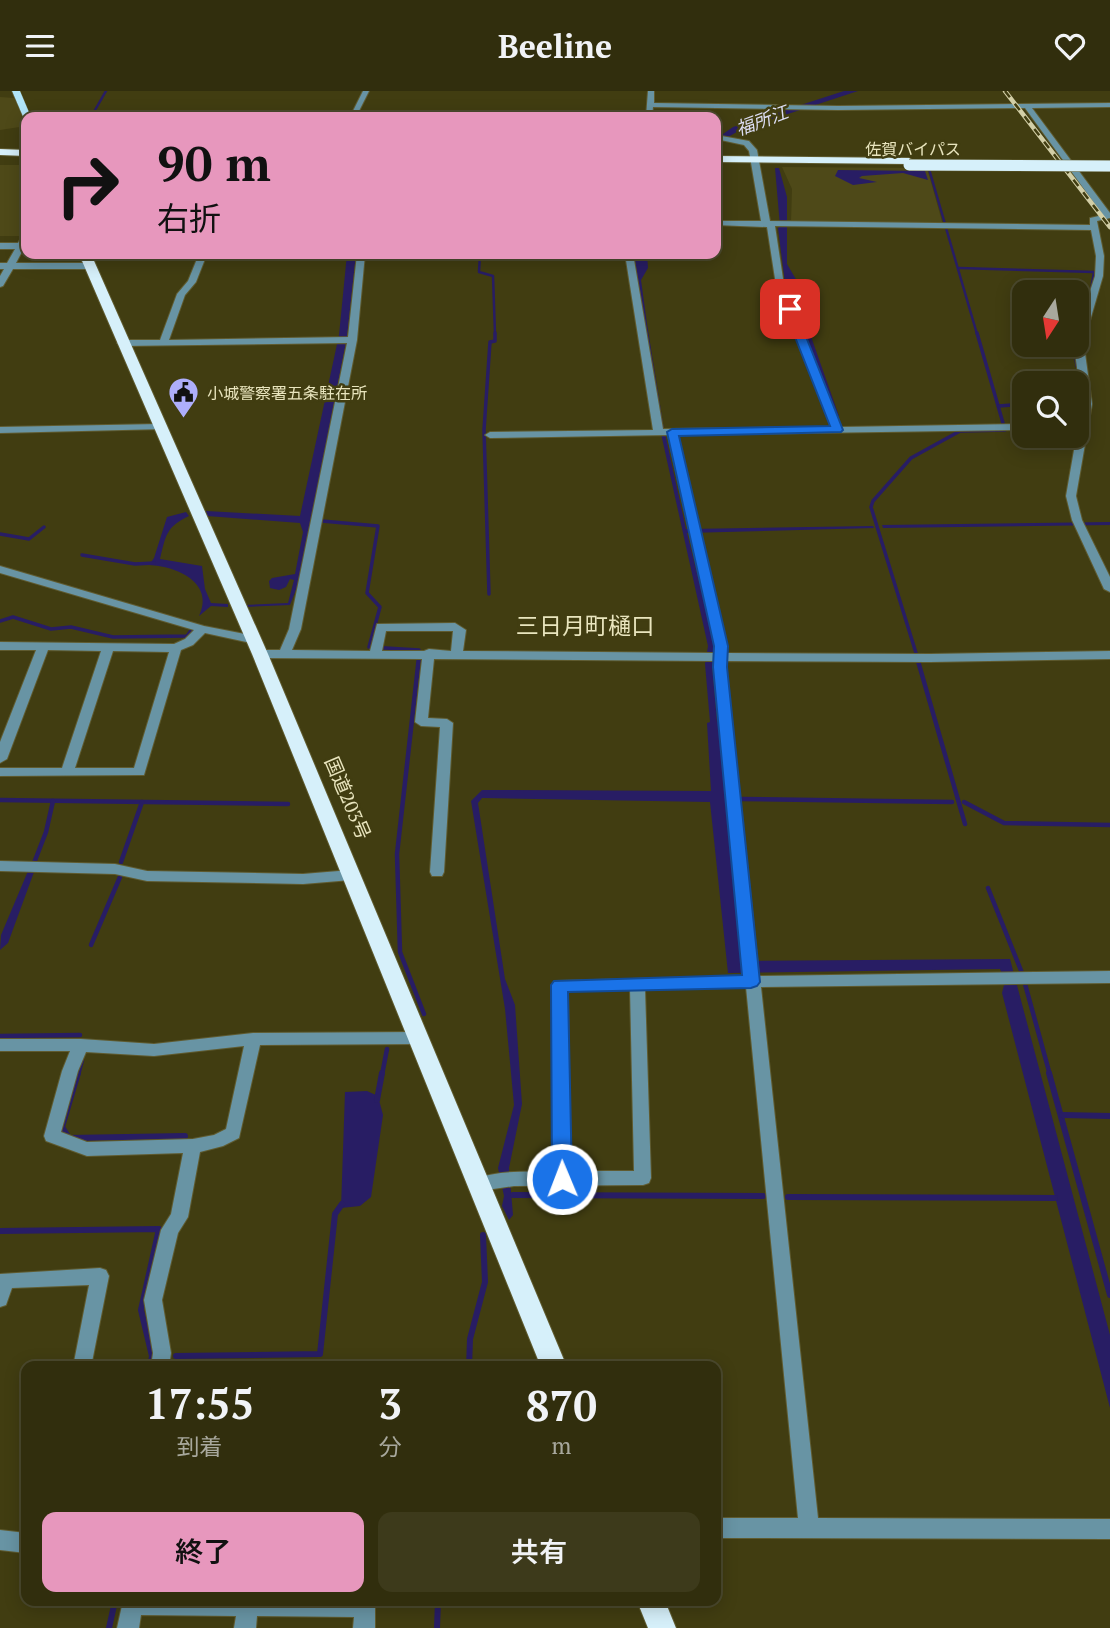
<!DOCTYPE html>
<html lang="ja">
<head>
<meta charset="utf-8">
<style>
  body { margin:0; font-family:"PT Serif","Noto Sans JP",serif; background:#3d3a1b; color:#f1f3f6; height:100vh; display:flex; flex-direction:column; font-size:26px; white-space:nowrap }
  * { box-sizing:border-box; margin:0 }
  p { font-size:23px; color:#a8a89d }
  .icon { flex:none; width:38px; height:38px; fill:none; stroke:currentColor; stroke-width:2; stroke-linecap:round; stroke-linejoin:round }
  .map { position:relative; flex:1; overflow:hidden }
  .drawer { position:absolute; left:21px; top:1270px; width:700px; height:245px; display:flex; flex-direction:column; background:#312e0d; border-radius:14px; box-shadow:0 4px 18px #0003,0 0 0 2px #4c4a2e }
  .drawer>* { flex:none }
  .top-card { position:absolute; left:21px; top:21px; width:700px; height:147px; border-radius:14px; box-shadow:0 4px 18px #0003,0 0 0 2px #4c4a2e; background:#e797bd; color:#111; overflow:hidden }
  .needle { width:46px; rotate:192deg }
  .tools { position:absolute; left:1012px; top:189px; display:grid; gap:14px }
  .tools a { display:grid; place-items:center; width:77px; height:77px; border-radius:14px; background:#312e0d; box-shadow:0 4px 18px #0003,0 0 0 2px #4c4a2e; font-size:35px }
  .pin { position:absolute; display:grid; place-items:center; width:60px; height:60px; color:#fff; margin:-30px; border-radius:14px; box-shadow:0 4px 10px #0006 }
  .me { position:absolute; width:77px; margin:-38px; rotate:359deg; stroke-linejoin:round; filter:drop-shadow(0 0 5px #0008) }
  .turn { display:flex; align-items:center; gap:24px; height:147px; padding:0 21px; font-size:32px }
  .turn .icon { width:91px; height:91px; stroke-width:2.5 }
  .turn b { display:block; font-size:49px; line-height:60px }
  .eta { display:flex; justify-content:space-evenly; align-items:center; height:119px; text-align:center }
  .eta b { font-size:42px; font-weight:600; line-height:49px }
  .primary-button { display:flex; gap:14px; margin-top:auto; padding:14px 21px }
  .primary-button a { flex:1; height:80px; border-radius:14px; background:#e797bd; color:#111; font-size:28px; font-weight:600; line-height:80px; text-align:center }
  .primary-button a+a { background:#3d3a1b; color:#f1f3f6 }
  header { display:flex; justify-content:space-between; align-items:center; height:91px; padding:0 21px; background:#312e0d; font-size:32px; font-weight:600 }
  .map>svg:first-child { display:block }
  .built { fill:#4e4918 }
  .water { fill:#281d64 }
  .lines { fill:none; stroke-linecap:round; stroke-linejoin:round }
  .stream-far3 { stroke:#281d64; stroke-width:2.5 }
  .stream-far2 { stroke:#281d64; stroke-width:3.5 }
  .stream-far1 { stroke:#281d64; stroke-width:4.5 }
  .stream { stroke:#281d64; stroke-width:6 }
  .minor-casing { stroke:#5f5b30; stroke-width:2 }
  .primary-casing { stroke:#5f5b30; stroke-width:1 }
  .trunk-casing { stroke:#5f5b30; stroke-width:2 }
  .minor { fill:#6894a4; fill-rule:evenodd }
  .primary { fill:#b1e5f9; fill-rule:evenodd }
  .trunk { fill:#d6f0fa; fill-rule:evenodd }
  .rail-casing { stroke:#d2cea6; stroke-width:4.5 }
  .rail { stroke:#413d11; stroke-width:2.5; stroke-dasharray:8; stroke-linecap:butt }
  .trunk-bridge-casing { stroke:#5f5b30; stroke-width:12; stroke-linecap:butt }
  .trunk-bridge { stroke:#d6f0fa; stroke-width:11 }
  .route { fill:#1a73e8; stroke:#114b97; stroke-width:2 }
  .labels { text-anchor:middle; stroke-width:5; stroke-linejoin:round; paint-order:stroke }
  .far-street-label { font-size:16px; fill:#e9e5be; stroke:#413d11 }
  .far-poi-label { font-size:16px; fill:#e9e5be; stroke:#413d11; text-anchor:start }
  .far-water-label { font-size:18px; font-style:italic; fill:#dddef4; stroke:#413d11 }
  .street-label { font-size:19px; fill:#e9e5be; stroke:#413d11 }
  .quarter-label { font-size:23px; fill:#e9e5be; stroke:#413d11 }
</style>
</head>
<body>
<header><svg class="icon" aria-label="menu" viewBox="0 0 24 24"><path d="M4 6h16M4 12h16M4 18h16"/></svg>Beeline<svg class="icon" aria-label="heart" viewBox="0 0 24 24"><path d="M12 20l-8-8c-3-5 5-10 8-4 3-6 11-1 8 4z"/></svg></header>
<div class="map">
<svg width="1110" height="1537" viewBox="0 0 1110 1537">
  <rect width="100%" height="100%" fill="#413d11"/>
  <g class="built">
    <polygon points="0,6 14,7 26,35 0,39"/>
    <polygon points="0,74 26,74 26,138 23,145 0,145"/>
    <polygon points="782,76 927,77 943,134 791,131 792,98"/>
  </g>
  <g class="water">
    <polygon points="844,0 858,0 742,38 716,53 716,48 733,36"/>
    <polygon points="775,77 779,77 787,106 787,173 804,202 802,220 839,325 834,325 785,192 778,137 780,135"/>
    <polygon points="838,79 925,80 928,89 903,82 862,85 859,87 877,91 853,94 835,85"/>
    <polygon points="347,163 356,163 347,246 299,491 290,514 245,516 245,514 288,512 294,489 290,488 286,496 279,499 270,497 269,490 272,487 295,483 303,441 300,432 207,425 206,420 300,425 339,244"/>
    <polygon points="634,163 647,163 648,177 641,189 647,233 664,338 686,438 873,435 874,437 687,442 715,556 712,574 717,631 719,632 741,870 1010,868 1110,1244 1110,1317 1002,902 1005,890 1000,878 728,882 710,711 482,707 478,712 505,888 515,914 522,1013 509,1077 513,1124 509,1129 502,1115 504,1105 498,1077 514,1014 505,918 471,710 482,699 711,700 707,632 710,631 705,573 708,555 660,338"/>
    <path d="M 186,421 L 189,425 C 166,436 166,444 160,468 L 202,475 L 205,498 L 211,512 L 228,513 L 228,516 L 211,515 L 199,525 C 215,492 177,475 149,474 L 154,467 L 167,426 Z"/>
    <polygon points="1110,431 1110,434 883,437 882,434"/>
    <polygon points="28,780 34,781 8,852 0,859 1,844"/>
    <polygon points="367,1000 378,1005 383,1024 371,1106 360,1115 341,1117 345,1001"/>
  </g>
  <g class="lines">
    <g class="stream-far3">
      <polyline points="91,26 106,0"/>
      <polyline points="929,78 945,133"/>
      <polyline points="946,137 977,243"/>
      <polyline points="480,163 479,181 493,185 495,243"/>
      <polyline points="959,177 1094,181 1091,199"/>
      <polyline points="1076,239 1084,220"/>
    </g>
    <g class="stream-far2">
      <polyline points="977,242 1003,332"/>
      <polyline points="1074,254 1077,275"/>
      <polyline points="999,315 1024,313"/>
      <polyline points="322,430 378,435 367,502 380,516 369,556 419,559"/>
      <polyline points="0,443 29,448 44,436"/>
      <polyline points="82,464 135,473 154,472"/>
      <polyline points="489,503 484,339 490,251 495,250 495,242"/>
      <polyline points="0,530 13,526 51,538 71,536 113,546 187,545 192,538"/>
      <polyline points="916,562 871,416 873,410 911,367 960,340 1005,339"/>
    </g>
    <g class="stream-far1">
      <polyline points="419,566 397,763 400,861 424,923"/>
      <polyline points="918,570 965,733"/>
      <polyline points="742,708 952,711"/>
      <polyline points="0,709 288,713"/>
      <polyline points="964,711 1004,732 1110,734"/>
      <polyline points="121,771 142,711"/>
      <polyline points="34,772 46,741 53,710"/>
      <polyline points="988,797 1022,882 1050,984"/>
      <polyline points="91,854 120,786"/>
      <polyline points="0,945 80,944"/>
      <polyline points="78,984 82,969"/>
      <polyline points="382,984 387,958"/>
    </g>
    <g class="stream">
      <polyline points="78,982 62,1036 69,1047 185,1045"/>
      <polyline points="1049,982 1110,1204"/>
      <polyline points="377,1009 382,982"/>
      <polyline points="1062,1024 1110,1025"/>
      <polyline points="513,1104 763,1105"/>
      <polyline points="788,1106 1055,1107"/>
      <polyline points="0,1140 159,1138 141,1219 152,1265 150,1276"/>
      <polyline points="176,1265 320,1263 335,1123 342,1113"/>
      <polyline points="469,1276 470,1248 485,1191 483,1144"/>
      <polyline points="109,1537 115,1510"/>
      <polyline points="437,1537 438,1510"/>
    </g>
    <defs>
      <g id="minor">
        <polygon points="363,0 369,0 356,26 350,26"/>
        <path d="M 648,0 L 654,0 L 654,12 L 838,15 L 1110,12 L 1110,16 L 1032,17 L 1110,122 L 1110,127 L 1097,130 L 1104,165 L 1103,185 L 1087,240 L 1085,262 L 1092,313 L 1076,405 L 1082,429 L 1110,486 L 1110,501 L 1104,498 L 1072,429 L 1066,405 L 1082,313 L 1075,262 L 1077,240 L 1095,185 L 1096,165 L 1091,139 L 775,135 L 784,194 L 841,336 L 1024,333 L 1024,339 L 678,344 L 727,555 L 727,562 L 930,563 L 1110,560 L 1110,568 L 930,571 L 726,570 L 726,576 L 759,885 L 1110,880 L 1110,892 L 761,896 L 818,1427 L 1110,1428 L 1110,1448 L 716,1447 L 716,1427 L 798,1427 L 746,896 L 645,898 L 651,1087 L 649,1092 L 643,1094 L 514,1095 L 480,1100 L 474,1098 L 472,1093 L 474,1088 C 499,1079 528,1081 553,1080 L 552,894 L 555,890 L 744,885 L 714,570 L 434,568 L 428,627 L 447,628 L 453,632 L 444,781 L 442,785 L 432,785 L 430,781 L 440,636 L 421,635 L 415,631 L 422,568 L 260,567 L 254,563 L 260,559 L 280,559 L 289,538 L 347,252 L 122,255 L 117,252 L 122,249 L 160,249 L 177,203 L 188,190 L 199,163 L 207,163 L 196,191 L 185,204 L 169,249 L 348,246 L 357,163 L 365,163 L 357,249 L 301,538 L 292,559 L 370,560 L 377,533 L 455,532 L 466,539 L 463,560 L 715,562 L 715,555 L 668,344 L 490,347 L 485,344 L 490,341 L 653,339 L 625,163 L 633,163 L 663,338 L 831,336 L 776,194 L 767,136 L 716,134 L 716,130 L 761,130 L 749,60 L 744,54 L 716,48 L 716,44 L 749,50 L 757,59 L 770,130 L 1090,134 L 1090,127 L 1103,124 L 1025,17 L 838,19 L 653,16 L 652,26 L 646,26 ZM 386,540 L 453,540 L 451,560 L 429,558 L 424,560 L 382,560 ZM 630,898 L 634,1080 L 570,1080 L 568,900 Z"/>
        <polygon points="23,144 26,144 26,153 16,172 90,172 94,175 90,178 13,178 3,195 0,196 0,185 4,178 0,178 0,172 7,172 15,158 0,158 0,152 18,152"/>
        <polygon points="160,333 164,334 164,338 0,342 0,336"/>
        <path d="M 0,475 L 204,535 L 255,545 L 257,548 L 251,552 L 205,542 L 193,554 L 181,559 L 144,684 L 0,685 L 0,677 L 62,677 L 101,560 L 48,559 L 7,668 L 0,672 L 0,651 L 36,559 L 0,559 L 0,551 L 174,553 L 185,548 L 194,539 L 0,482 ZM 113,560 L 169,561 L 134,677 L 75,677 Z"/>
        <polygon points="0,770 115,773 147,780 303,783 351,779 358,784 351,789 303,793 147,790 115,783 0,780"/>
        <path d="M 420,941 L 426,943 L 428,947 L 426,951 L 420,953 L 260,954 L 239,1047 L 223,1055 L 200,1061 L 188,1126 L 178,1142 L 162,1209 L 171,1262 L 169,1276 L 151,1276 L 153,1262 L 144,1209 L 161,1139 L 171,1123 L 183,1062 L 87,1065 L 46,1050 L 44,1045 L 62,980 L 70,960 L 0,960 L 0,948 L 81,948 L 154,953 L 253,942 ZM 244,955 L 226,1038 L 214,1044 L 193,1048 L 87,1051 L 61,1041 L 78,980 L 86,961 L 154,965 Z"/>
        <polygon points="100,1177 106,1179 109,1185 91,1276 73,1276 89,1194 12,1197 6,1214 0,1216 0,1183"/>
        <polygon points="0,1439 26,1442 26,1462 0,1459"/>
        <polygon points="123,1510 373,1510 375,1516 375,1537 353,1537 354,1526 257,1525 256,1537 234,1537 236,1525 141,1524 139,1537 117,1537"/>
      </g>
      <polygon id="primary" points="12,0 20,0 31,26 24,28"/>
      <g id="trunk">
        <polygon points="0,58 26,59 26,65 0,64"/>
        <polygon points="716,65 909,67 914,70 909,73 716,71"/>
        <polygon points="79,163 91,163 268,563 567,1276 541,1276 252,563"/>
        <polygon points="637,1510 665,1510 676,1537 648,1537"/>
      </g>
    </defs>
    <use href="#minor" class="minor-casing"/>
    <use href="#primary" class="primary-casing"/>
    <use href="#trunk" class="trunk-casing"/>
    <use href="#minor" class="minor"/>
    <use href="#primary" class="primary"/>
    <use href="#trunk" class="trunk"/>
    <defs>
      <polyline id="rail" points="1005,0 1110,136"/>
    </defs>
    <use href="#rail" class="rail-casing"/>
    <use href="#rail" class="rail"/>
    <defs>
      <polyline id="trunk-bridge" points="909,74 1110,75"/>
    </defs>
    <use href="#trunk-bridge" class="trunk-bridge-casing"/>
    <use href="#trunk-bridge" class="trunk-bridge"/>
  </g>
  <polygon class="route" points="790,215 795,218 843,339 841,341 679,345 728,555 727,576 760,891 757,895 751,897 568,901 572,1088 569,1094 562,1096 555,1094 552,1088 551,894 554,890 742,884 713,576 714,555 667,341 672,338 830,335 784,218"/>
  <defs>
    <symbol id="civic-pin" viewBox="-11 -11 22 30"><path d="M0 17L-7.5 6A9.5 9.5 0 1 1 7.5 6Z" fill="#aeaefb" stroke="#413d11"/><path d="M-.6-6.5H3V-4.5H.6V-3L4-1V1h2V6H-6V1h2V-1L-.6-3ZM-1.2 2.5V6h2.4V2.5Z" fill="#111"/></symbol>
  </defs>
  <g fill-rule="evenodd">
    <use href="#civic-pin" x="166" y="284" width="35" height="47"/>
  </g>
  <g class="labels">
    <g class="far-street-label">
      <text x="913" y="64">佐賀バイパス</text>
    </g>
    <g class="far-poi-label">
      <text x="207" y="308">小城警察署五条駐在所</text>
    </g>
    <g class="far-water-label">
      <text transform="translate(762 30) rotate(-20)" y="6">福所江</text>
    </g>
    <g class="street-label">
      <text transform="translate(348 707) rotate(67)" y="7">国道203号</text>
    </g>
    <g class="quarter-label">
      <text x="585" y="543">三日月町樋口</text>
    </g>
  </g>
</svg>
<div class="tools">
<a><svg class="needle" viewBox="-14 -14 28 28"><path d="M0-13l5 13h-10z" fill="#e53935"/><path d="M0 13l5-13h-10z" fill="#a8a89d"/></svg></a>
<a><svg class="icon" aria-label="search" viewBox="0 0 24 24"><circle cx="10" cy="10" r="6"/><path d="M15 15l6 6"/></svg></a>
</div>
<div class="pin" style="left:790px;top:218px;background:#d93025"><svg class="icon" aria-label="arrive" viewBox="0 0 24 24"><path d="M6 21V4h12l-3 4 3 4H6"/></svg></div>
<svg class="me" style="left:562px;top:1088px" viewBox="-20 -20 40 40"><circle r="17" fill="#1a73e8" stroke="#fff" stroke-width="3"/><path d="M0-11L8 9 0 5-8 9z" fill="#fff"/></svg>
<div class="top-card">
<div class="turn"><svg class="icon" aria-label="right" viewBox="0 0 24 24"><path d="M7 20v-9h11M14 6l5 5-5 5"/></svg><div><b>90 m</b>右折</div></div>
</div>
<section class="drawer">
<div class="eta">
<div><b>17:55</b><p>到着</p></div>
<div><b>3</b><p>分</p></div>
<div><b>870</b><p>m</p></div>
</div>
<div class="primary-button"><a>終了</a><a>共有</a></div>
</section>
</div>
</body>
</html>
